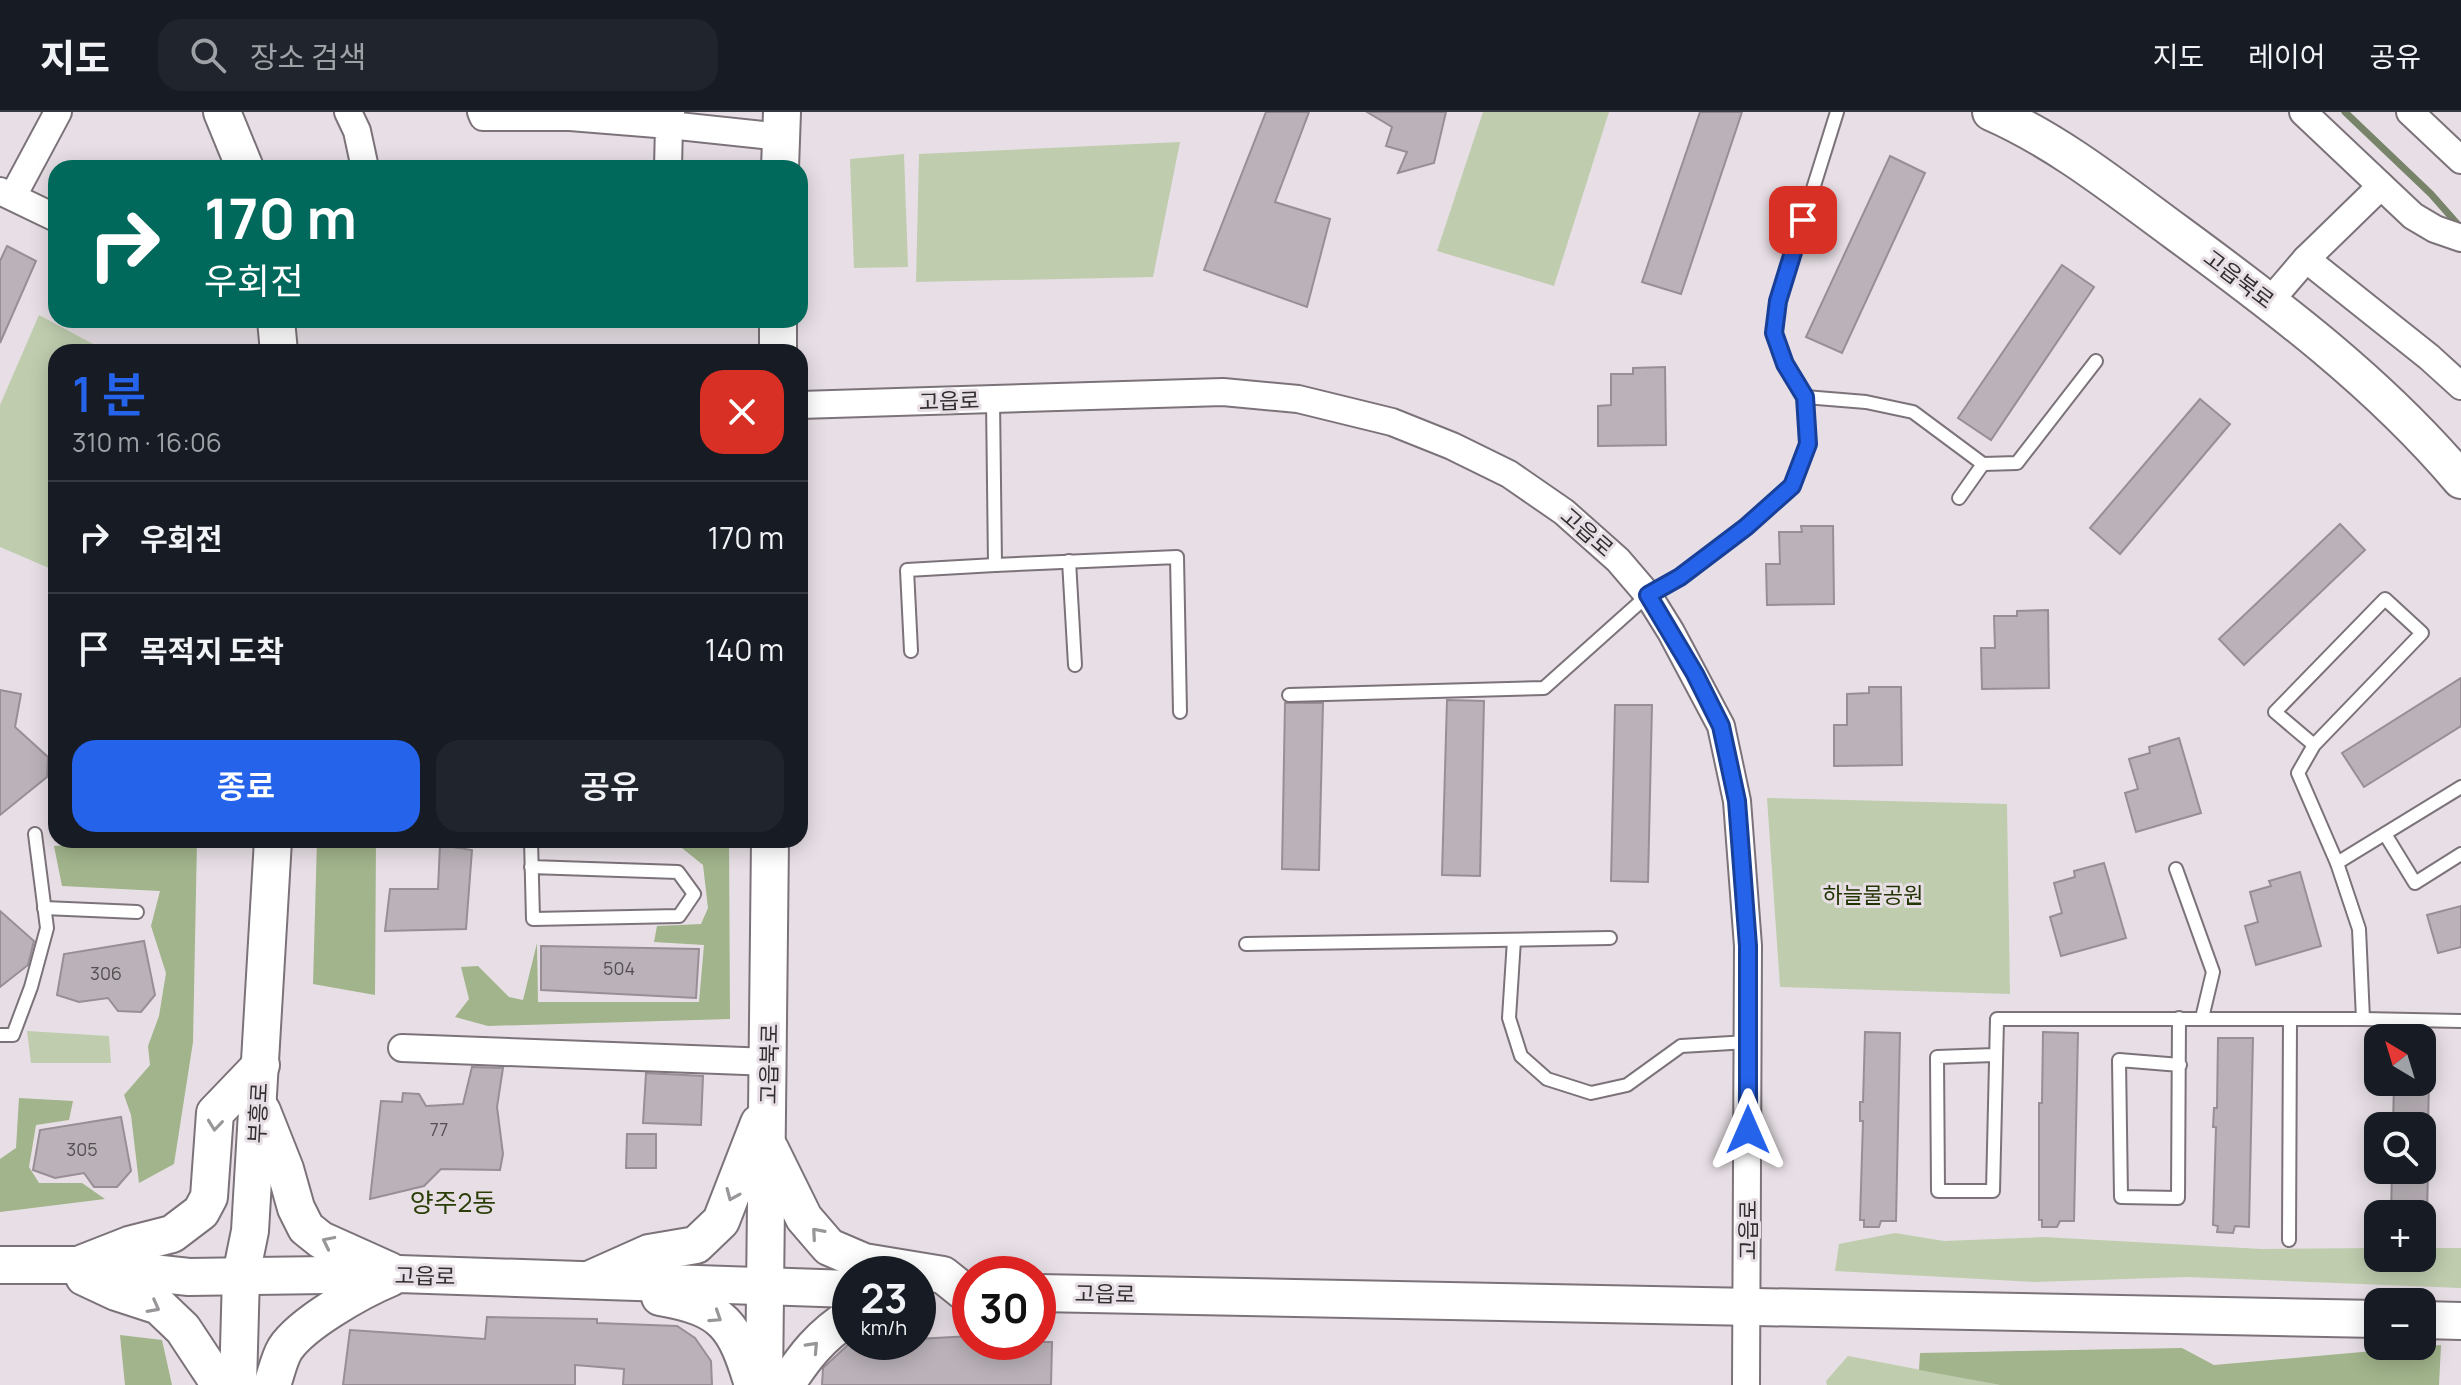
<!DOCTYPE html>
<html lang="ko">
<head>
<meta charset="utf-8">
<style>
  body { margin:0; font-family:Manrope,"Noto Sans KR",sans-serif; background:#20242c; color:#f1f3f6; height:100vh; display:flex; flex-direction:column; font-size:30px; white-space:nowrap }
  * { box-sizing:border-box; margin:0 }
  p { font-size:26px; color:#9ea1a6 }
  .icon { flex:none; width:44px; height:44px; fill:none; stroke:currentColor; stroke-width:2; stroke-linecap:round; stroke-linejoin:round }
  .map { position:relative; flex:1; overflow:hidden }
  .panel { position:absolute; left:48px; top:232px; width:760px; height:504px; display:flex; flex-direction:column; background:#171b24; border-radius:24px; box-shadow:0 4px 20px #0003 }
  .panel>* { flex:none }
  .hud { position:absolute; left:48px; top:48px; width:760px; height:168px; border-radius:24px; box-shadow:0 4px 20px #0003; background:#00695c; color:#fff; overflow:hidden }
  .needle { width:52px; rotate:322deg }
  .fabs { position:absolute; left:2364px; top:912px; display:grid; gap:16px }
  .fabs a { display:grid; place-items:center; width:72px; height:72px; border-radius:16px; background:#171b24; box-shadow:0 4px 20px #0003; font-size:40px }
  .speed { position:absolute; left:832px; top:1144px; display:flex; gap:16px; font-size:40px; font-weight:700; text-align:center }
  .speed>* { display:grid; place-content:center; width:104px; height:104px; border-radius:50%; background:#171b24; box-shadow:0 4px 20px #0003; line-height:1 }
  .speed small { font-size:20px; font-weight:400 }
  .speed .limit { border:12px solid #d22; background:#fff; color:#111 }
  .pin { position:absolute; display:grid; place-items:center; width:68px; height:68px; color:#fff; margin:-34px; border-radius:16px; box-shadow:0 4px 12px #0006 }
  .me { position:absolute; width:88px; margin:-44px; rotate:0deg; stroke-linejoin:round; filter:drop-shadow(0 0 6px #0008) }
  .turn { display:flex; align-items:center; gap:28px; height:168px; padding:0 24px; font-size:36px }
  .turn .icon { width:104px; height:104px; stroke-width:2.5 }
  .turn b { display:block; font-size:56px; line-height:68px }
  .round { display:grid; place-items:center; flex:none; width:84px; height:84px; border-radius:24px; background:#20242c }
  .summary { display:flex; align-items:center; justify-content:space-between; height:136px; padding:0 24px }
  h1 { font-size:48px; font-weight:600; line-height:60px; color:#2563eb }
  .button { display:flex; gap:16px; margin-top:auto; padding:16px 24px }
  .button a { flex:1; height:92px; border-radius:24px; background:#2563eb; color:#fff; font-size:32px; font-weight:600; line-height:92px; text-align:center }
  .button a+a { background:#20242c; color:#f1f3f6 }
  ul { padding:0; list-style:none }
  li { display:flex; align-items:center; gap:24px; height:112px; padding:0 24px; border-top:2px solid #363941 }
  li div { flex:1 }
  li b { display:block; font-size:30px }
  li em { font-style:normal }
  header { display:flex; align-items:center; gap:48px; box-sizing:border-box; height:112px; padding:0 40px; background:#171b24; border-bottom:2px solid #363941 }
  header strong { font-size:38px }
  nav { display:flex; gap:44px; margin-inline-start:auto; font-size:28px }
  .search { width:560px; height:72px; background:#20242c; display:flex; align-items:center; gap:20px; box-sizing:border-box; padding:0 28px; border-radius:24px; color:#9ea1a6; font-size:30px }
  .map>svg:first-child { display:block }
  .green { fill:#bfcdae }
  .forest { fill:#a1b48b }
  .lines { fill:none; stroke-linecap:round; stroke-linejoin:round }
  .stream { stroke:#788469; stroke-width:7 }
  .building { fill:#bab2b8; stroke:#978f95; stroke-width:2 }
  .lane-casing { stroke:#7b7379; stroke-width:16 }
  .street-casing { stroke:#7b7379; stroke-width:30 }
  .secondary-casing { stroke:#7b7379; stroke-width:40 }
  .lane { stroke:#fff; stroke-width:12 }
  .street { stroke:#fff; stroke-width:26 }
  .secondary { stroke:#fff; stroke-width:36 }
  .oneway { stroke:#989698 }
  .route-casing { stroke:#184099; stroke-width:20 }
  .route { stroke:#2563eb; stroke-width:14 }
  .labels { text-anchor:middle; stroke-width:6; stroke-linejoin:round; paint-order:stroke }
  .number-label { font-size:18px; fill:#534f52 }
  .street-label { font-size:22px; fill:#312e30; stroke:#e7dfe5 }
  .park-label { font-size:22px; fill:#243505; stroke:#e7dfe5 }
  .quarter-label { font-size:26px; fill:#2b3e07; stroke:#e7dfe5 }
</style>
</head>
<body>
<header>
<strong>지도</strong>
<div class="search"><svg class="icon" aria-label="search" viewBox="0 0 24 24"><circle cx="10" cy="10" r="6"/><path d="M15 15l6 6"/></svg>장소 검색</div>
<nav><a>지도</a><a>레이어</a><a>공유</a></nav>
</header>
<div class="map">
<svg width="2461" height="1273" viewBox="0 0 2461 1273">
  <rect width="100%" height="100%" fill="#e7dfe5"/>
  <g class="green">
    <polygon points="1483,0 1609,0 1554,174 1437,139"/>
    <polygon points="1180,30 1153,165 916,170 919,42"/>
    <polygon points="904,42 908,155 854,156 850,47"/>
    <polygon points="39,203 108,240 56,240 56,459 0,435 0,293"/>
    <polygon points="1767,686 2007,692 2010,882 1780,875"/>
    <polygon points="27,919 109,924 111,951 31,951"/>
    <polygon points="1895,1121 1944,1129 2044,1125 2262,1137 2378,1136 2378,1146 2422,1146 2422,1136 2461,1136 2461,1176 2186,1165 2034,1170 1835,1159 1839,1132"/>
    <polygon points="1848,1244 2000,1273 1827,1273 1826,1269"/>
  </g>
  <g class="forest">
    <polygon points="121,728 197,728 193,930 174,1052 139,1071 131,1003 124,983 150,953 148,934 159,904 166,861 151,814 160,779 62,774 54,734"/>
    <polygon points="317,728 376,728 375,883 313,872"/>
    <polygon points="672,728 729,728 730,907 488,914 455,905 469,887 461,855 478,854 509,885 523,888 537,831 538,890 699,890 704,833 654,830 657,814 701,812 708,796 703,753"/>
    <polygon points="19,986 73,989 69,1008 36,1013 29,1055 39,1071 82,1071 105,1087 0,1100 0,1047 16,1036"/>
    <polygon points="120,1223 162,1228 172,1273 125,1273"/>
    <polygon points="2441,1233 2439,1273 2000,1273 1919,1258 1920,1241 2182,1236 2214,1253"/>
  </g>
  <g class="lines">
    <polyline class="stream" points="2345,0 2431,82 2461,116"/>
  </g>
  <g class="building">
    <polygon points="1266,0 1309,0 1275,90 1330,107 1307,195 1204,158"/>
    <polygon points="1367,0 1446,0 1434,51 1398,61 1407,40 1386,34 1392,15"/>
    <polygon points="1700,0 1742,0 1681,182 1642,170"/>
    <polygon points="1890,44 1925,61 1842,241 1806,225"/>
    <polygon points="7,134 36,149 0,231 0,149"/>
    <polygon points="2062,153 2094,175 1991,328 1958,306"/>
    <polygon points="1665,255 1666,333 1598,334 1598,294 1611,293 1611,262 1633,262 1633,256"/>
    <polygon points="2200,287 2230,312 2120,442 2090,416"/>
    <polygon points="2340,412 2365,438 2244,553 2219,527"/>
    <polygon points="1801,414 1833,414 1834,492 1767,493 1766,452 1780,452 1779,420 1802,420"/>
    <polygon points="2048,498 2049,576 1982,577 1981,536 1995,536 1994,504 2017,504 2017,499"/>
    <polygon points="2461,566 2461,614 2364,675 2342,641"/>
    <polygon points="1869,575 1901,575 1902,653 1834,654 1834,613 1847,613 1847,582 1869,581"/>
    <polygon points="0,578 21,582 15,615 48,645 47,665 0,703"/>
    <polygon points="1447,588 1484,589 1480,764 1442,763"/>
    <polygon points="1285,591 1323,591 1319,758 1282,757"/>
    <polygon points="1615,593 1652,593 1648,770 1611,769"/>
    <polygon points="2179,626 2201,701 2136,720 2125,681 2138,677 2129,647 2150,641 2149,635"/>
    <polygon points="440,733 472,738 466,817 385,819 390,777 438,777"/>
    <polygon points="2104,751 2126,826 2061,844 2050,805 2062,801 2054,771 2075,765 2074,759"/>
    <polygon points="2300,760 2321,834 2256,853 2245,814 2258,810 2250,780 2271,774 2269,769"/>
    <polygon points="2461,794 2461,835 2438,841 2427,803"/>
    <polygon points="0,799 34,829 28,853 0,875"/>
    <polygon points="144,829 155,883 141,900 118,899 108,886 79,890 57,883 64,842"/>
    <polygon points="541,834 699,837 696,886 541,878"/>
    <polygon points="1865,920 1900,921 1896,1109 1881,1109 1879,1115 1864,1115 1864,1108 1860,1108 1863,1009 1860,1009 1860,990 1863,990"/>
    <polygon points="2043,920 2078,921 2074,1109 2060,1109 2057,1115 2042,1115 2042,1108 2039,1108 2039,991 2042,991"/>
    <polygon points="2218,926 2253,926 2249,1115 2235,1114 2233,1121 2217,1120 2218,1114 2213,1113 2216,1015 2213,1015 2214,996 2217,996"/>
    <polygon points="472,955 503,956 497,995 503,1042 500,1058 441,1057 424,1074 370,1087 381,989 402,990 403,981 419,982 426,994 463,992"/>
    <polygon points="646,961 703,964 701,1013 643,1011"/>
    <polygon points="2394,970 2429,970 2428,1014 2393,1014"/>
    <polygon points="121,1005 131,1059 117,1075 94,1075 84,1061 55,1066 33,1058 40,1018"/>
    <polygon points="627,1022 656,1022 656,1056 626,1056"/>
    <polygon points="2392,1058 2428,1058 2427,1102 2391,1102"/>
    <polygon points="487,1205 597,1207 597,1211 677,1214 695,1226 711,1249 712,1273 623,1273 624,1257 575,1253 575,1273 343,1273 350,1218 485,1227"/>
    <polygon points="970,1224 970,1230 1052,1230 1051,1273 822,1273 823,1256 851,1230 918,1230 918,1227"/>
  </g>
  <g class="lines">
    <defs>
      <g id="lane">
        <polyline points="1805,285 1866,290 1913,300 1983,352 1959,386"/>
        <polyline points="993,288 995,453 1177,445 1180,600"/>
        <polyline points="1983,352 2017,351 2096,249"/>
        <polyline points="1069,449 1075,553"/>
        <polyline points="911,539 907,458 995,453"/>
        <polyline points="1289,583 1544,576 1648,483 1680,465 1746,415 1792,374 1808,332 1805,285 1785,252 1774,221 1778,189 1837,0"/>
        <polyline points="2314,633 2275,600 2385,487 2422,521 2314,633 2298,661 2337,751 2461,675"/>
        <polyline points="2385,722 2415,771 2461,742"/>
        <polyline points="531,728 533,807 679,804 694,782 678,760 531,755"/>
        <polyline points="2176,757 2213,860 2202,906"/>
        <polyline points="44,796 137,800"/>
        <polyline points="1514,828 1509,906 1521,944 1547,967 1591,981 1627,973 1681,934 1748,930"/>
        <polyline points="1246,832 1610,826"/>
        <polyline points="2179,906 2178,1086 2121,1085 2119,948 2180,953"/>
        <polyline points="2363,907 2461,909"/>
        <polyline points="0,923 13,923 31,875 47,816 35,722"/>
        <polyline points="1994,943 1937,945 1938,1079 1993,1079 1997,907 2363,907 2359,817 2337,751"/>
        <polyline points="2289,1128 2290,907"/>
      </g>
      <g id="street">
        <polyline points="348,0 357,19 365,56"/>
        <polyline points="481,0 483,5 570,5 669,13 668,56"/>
        <polyline points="671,0 669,13 781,25"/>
        <polyline points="2303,0 2413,104 2435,117 2461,126"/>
        <polyline points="2410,0 2461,48"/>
        <polyline points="0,79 56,106"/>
        <polyline points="13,84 58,0"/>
        <polyline points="2306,147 2429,245 2461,274"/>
        <polyline points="2270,189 2306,147 2381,74"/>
        <polyline points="800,293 1223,280 1298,287 1392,310 1452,334 1509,362 1564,400 1618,448 1648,483 1671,520 1721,614 1737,689 1748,834 1746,1273"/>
        <polyline points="402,936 769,950"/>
      </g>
      <g id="secondary">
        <polyline points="222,0 245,56"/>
        <path d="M 1991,0 C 2059,30 2116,76 2176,120 C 2278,195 2379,271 2461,368"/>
        <polyline points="780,56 782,0"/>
        <polyline points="276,208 279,240"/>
        <polyline points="778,240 778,208"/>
        <polyline points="262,999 285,1057 296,1096 306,1116 321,1128 390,1159"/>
        <polyline points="770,1037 804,1106 829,1135 864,1150 943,1163 963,1179"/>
        <polyline points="83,1151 129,1133 172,1122 201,1100 209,1085 215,1001 261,953"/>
        <polyline points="0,1153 78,1153 189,1165 399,1162 850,1177"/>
        <polyline points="84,1165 116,1180 159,1194 183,1217 220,1273"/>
        <polyline points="593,1166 649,1141 696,1133 721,1109 759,1011"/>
        <polyline points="1038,1181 2378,1207"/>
        <path d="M 660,1185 C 724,1196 735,1213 753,1273"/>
        <polyline points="2422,1208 2461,1209"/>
        <polyline points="238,1273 241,1163 250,1119 273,728"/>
        <path d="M 272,1273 C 276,1262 279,1247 285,1237 C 302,1211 361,1178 390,1166"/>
        <polyline points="764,1273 770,728"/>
        <path d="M 786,1273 C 804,1245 821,1223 850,1205"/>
      </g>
    </defs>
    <use href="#lane" class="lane-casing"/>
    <use href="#street" class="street-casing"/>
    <use href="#secondary" class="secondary-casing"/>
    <use href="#lane" class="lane"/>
    <use href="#street" class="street"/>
    <use href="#secondary" class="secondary"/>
  </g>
  <defs><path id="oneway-chevron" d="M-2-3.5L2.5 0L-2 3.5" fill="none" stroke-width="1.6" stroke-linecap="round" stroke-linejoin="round" transform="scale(2)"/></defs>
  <g class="oneway">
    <use href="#oneway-chevron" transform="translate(215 1013) rotate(96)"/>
    <use href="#oneway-chevron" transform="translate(732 1083) rotate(113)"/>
    <use href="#oneway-chevron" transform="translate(817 1121) rotate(-131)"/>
    <use href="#oneway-chevron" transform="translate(328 1130) rotate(-154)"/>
    <use href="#oneway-chevron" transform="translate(154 1195) rotate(28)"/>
    <use href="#oneway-chevron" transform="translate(716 1205) rotate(33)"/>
    <use href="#oneway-chevron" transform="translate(813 1235) rotate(-47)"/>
  </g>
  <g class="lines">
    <defs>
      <polyline id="route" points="1748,1018 1748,834 1737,689 1721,614 1695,562 1648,483 1680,465 1746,415 1792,374 1808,332 1805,285 1785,252 1774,221 1778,189 1803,108"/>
    </defs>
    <use href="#route" class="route-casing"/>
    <use href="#route" class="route"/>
  </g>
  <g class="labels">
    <g class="number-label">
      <text x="619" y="863">504</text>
      <text x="106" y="868">306</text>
      <text x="439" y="1024">77</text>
      <text x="82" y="1044">305</text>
    </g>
    <g class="street-label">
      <text transform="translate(2239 167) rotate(37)" y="8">고읍북로</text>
      <text transform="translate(949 289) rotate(-2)" y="8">고읍로</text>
      <text transform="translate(1587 420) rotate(41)" y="8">고읍로</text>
      <text transform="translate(769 952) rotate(-89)" y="8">고읍북로</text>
      <text transform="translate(258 1001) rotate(-87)" y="8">부흥로</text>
      <text transform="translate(1748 1118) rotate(-90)" y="8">고읍로</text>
      <text transform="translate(425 1164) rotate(1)" y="8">고읍로</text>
      <text transform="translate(1105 1182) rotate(1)" y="8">고읍로</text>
    </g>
    <g class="park-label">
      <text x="1873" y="791">하늘물공원</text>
    </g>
    <g class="quarter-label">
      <text x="453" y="1100">양주2동</text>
    </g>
  </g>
</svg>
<div class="fabs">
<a><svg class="needle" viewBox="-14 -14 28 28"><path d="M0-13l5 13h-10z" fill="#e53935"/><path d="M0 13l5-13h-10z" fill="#9ea1a6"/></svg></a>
<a><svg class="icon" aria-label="search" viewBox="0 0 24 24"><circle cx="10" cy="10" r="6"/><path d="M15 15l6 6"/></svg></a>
<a>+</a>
<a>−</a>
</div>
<div class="speed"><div>23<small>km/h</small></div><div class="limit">30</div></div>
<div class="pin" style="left:1803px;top:108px;background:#d93025"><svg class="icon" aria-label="arrive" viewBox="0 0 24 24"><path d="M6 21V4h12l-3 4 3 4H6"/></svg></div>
<svg class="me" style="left:1748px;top:1018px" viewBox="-20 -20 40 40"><path d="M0-17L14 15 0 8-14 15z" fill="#2563eb" stroke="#fff" stroke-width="4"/></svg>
<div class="hud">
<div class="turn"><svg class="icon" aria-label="right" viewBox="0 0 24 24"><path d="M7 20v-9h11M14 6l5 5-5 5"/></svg><div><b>170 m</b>우회전</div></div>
</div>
<section class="panel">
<div class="summary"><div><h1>1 분</h1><p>310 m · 16:06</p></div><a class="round" style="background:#d93025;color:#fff"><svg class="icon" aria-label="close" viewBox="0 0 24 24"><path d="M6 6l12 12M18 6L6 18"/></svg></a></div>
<ul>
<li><svg class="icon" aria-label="right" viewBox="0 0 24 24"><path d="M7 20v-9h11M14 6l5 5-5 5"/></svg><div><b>우회전</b></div><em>170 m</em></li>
<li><svg class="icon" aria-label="arrive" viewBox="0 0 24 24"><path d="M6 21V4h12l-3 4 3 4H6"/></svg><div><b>목적지 도착</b></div><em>140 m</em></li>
</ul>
<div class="button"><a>종료</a><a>공유</a></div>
</section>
</div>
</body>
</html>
